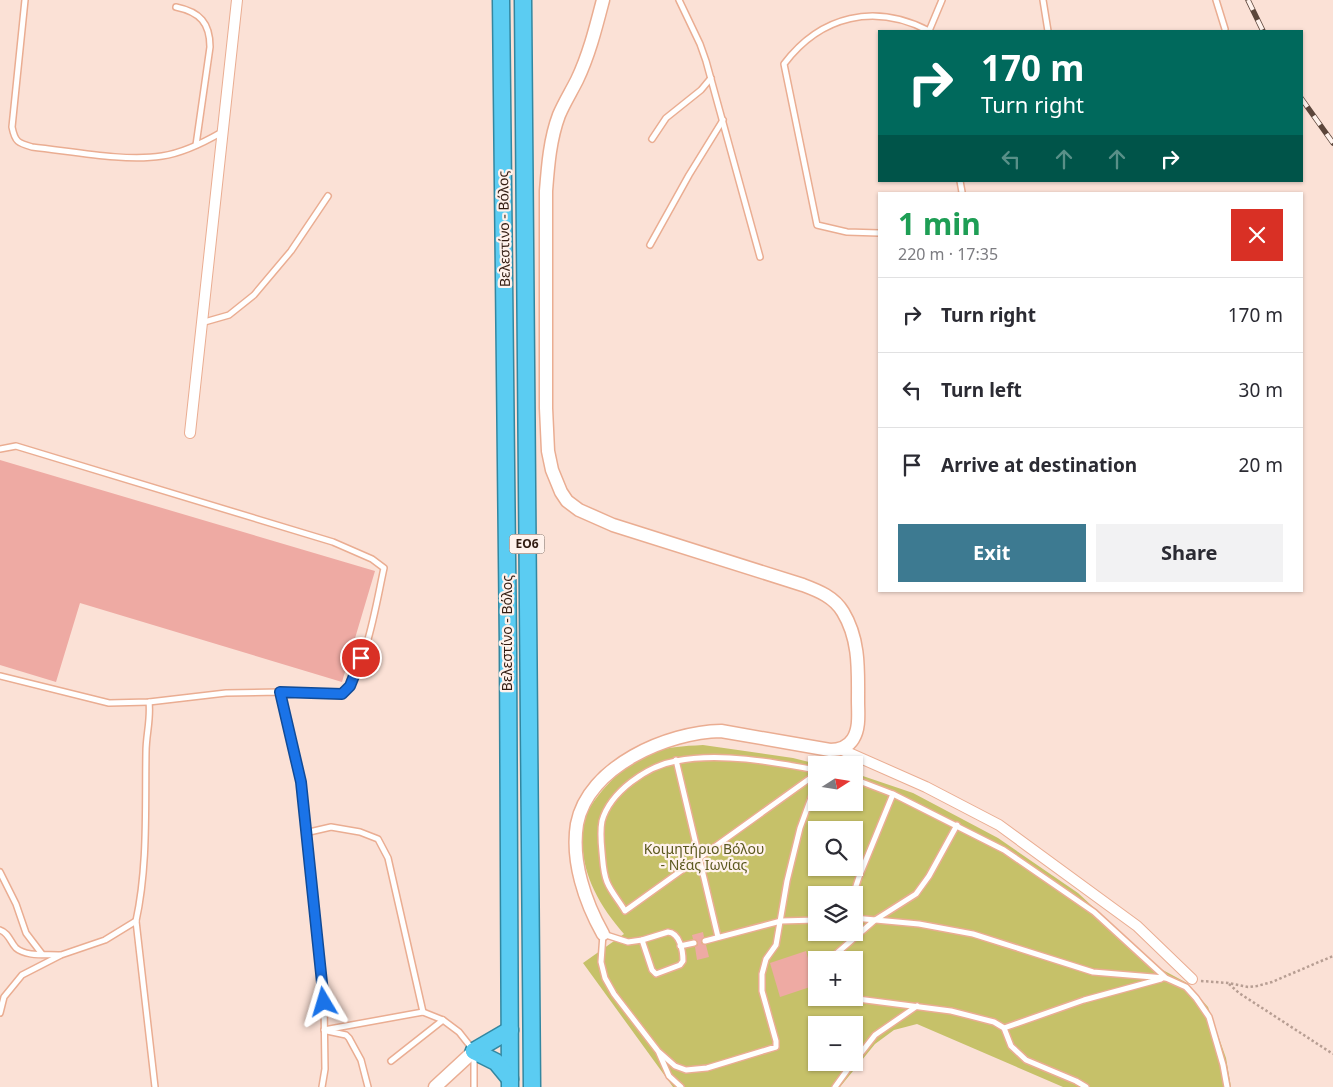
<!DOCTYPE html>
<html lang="en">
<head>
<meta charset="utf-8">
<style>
  body { margin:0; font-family:"Noto Sans",sans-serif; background:#f2f2f3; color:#2b2b33; height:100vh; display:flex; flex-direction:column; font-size:19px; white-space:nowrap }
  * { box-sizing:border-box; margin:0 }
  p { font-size:16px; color:#7c7c81 }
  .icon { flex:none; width:28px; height:28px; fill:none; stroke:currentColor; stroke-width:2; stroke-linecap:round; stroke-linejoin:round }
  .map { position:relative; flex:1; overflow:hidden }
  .panel { position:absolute; left:878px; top:192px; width:425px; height:400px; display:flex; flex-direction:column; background:#fff; border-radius:0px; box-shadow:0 1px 4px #0004 }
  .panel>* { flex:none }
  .hud { position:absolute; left:878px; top:30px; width:425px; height:152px; border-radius:0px; box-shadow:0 1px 4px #0004; background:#00695c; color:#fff; overflow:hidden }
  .needle { width:32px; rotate:78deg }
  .controls { position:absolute; left:808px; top:756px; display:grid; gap:10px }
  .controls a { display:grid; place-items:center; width:55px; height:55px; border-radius:0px; background:#fff; box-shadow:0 1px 4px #0004; font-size:25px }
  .pin { position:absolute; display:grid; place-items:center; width:42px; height:42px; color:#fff; margin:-21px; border:2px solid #fff; border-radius:50%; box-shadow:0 1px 5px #0007 }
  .me { position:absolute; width:55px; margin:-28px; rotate:353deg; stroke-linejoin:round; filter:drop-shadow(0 0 4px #0008) }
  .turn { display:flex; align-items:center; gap:18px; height:105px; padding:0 20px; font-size:22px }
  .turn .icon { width:65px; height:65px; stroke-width:2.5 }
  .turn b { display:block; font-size:35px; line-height:42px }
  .lanes { display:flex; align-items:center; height:48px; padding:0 20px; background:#0003; justify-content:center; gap:25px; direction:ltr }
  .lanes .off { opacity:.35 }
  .round { display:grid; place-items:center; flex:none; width:52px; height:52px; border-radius:0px; background:#f2f2f3 }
  .overview { display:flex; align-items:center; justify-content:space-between; height:85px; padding:0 20px }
  h1 { font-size:30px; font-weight:700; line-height:38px; color:#1e9e55 }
  .cta { display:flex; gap:10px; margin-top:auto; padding:10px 20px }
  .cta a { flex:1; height:58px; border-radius:0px; background:#3d7a91; color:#fff; font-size:20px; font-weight:700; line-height:58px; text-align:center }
  .cta a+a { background:#f2f2f3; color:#2b2b33 }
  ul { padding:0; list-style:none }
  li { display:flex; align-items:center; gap:15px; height:75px; padding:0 20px; border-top:1px solid #e1e1e2 }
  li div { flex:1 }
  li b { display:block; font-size:19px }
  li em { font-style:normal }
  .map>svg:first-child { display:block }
  .green { fill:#c6c169; fill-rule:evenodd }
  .building { fill:#eeaaa3 }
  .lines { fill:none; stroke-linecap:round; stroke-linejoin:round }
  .service-casing { stroke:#eaad92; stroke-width:8 }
  .minor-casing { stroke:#eaad92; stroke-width:12 }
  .tertiary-casing { stroke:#eaad92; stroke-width:15 }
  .trunk-casing { stroke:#3287a1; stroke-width:19 }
  .path { stroke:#b79e93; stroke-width:2.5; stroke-dasharray:2.5 2.5; stroke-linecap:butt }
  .service { stroke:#fff; stroke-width:5 }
  .minor { stroke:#fff; stroke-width:10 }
  .tertiary { stroke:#fff; stroke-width:12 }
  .trunk { stroke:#5bccf2; stroke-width:16 }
  .rail-casing { stroke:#5c463b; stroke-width:5.5 }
  .rail { stroke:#fff2ec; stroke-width:4; stroke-dasharray:11; stroke-linecap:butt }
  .route-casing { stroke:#114b97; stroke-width:12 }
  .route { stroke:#1a73e8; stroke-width:9 }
  .labels { text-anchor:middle; stroke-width:4.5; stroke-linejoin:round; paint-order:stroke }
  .shield { fill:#fff2ec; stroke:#705d53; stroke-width:1 }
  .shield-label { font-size:12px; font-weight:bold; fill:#331d12 }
  .street-label { font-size:14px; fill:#331d12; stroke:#fff2ec }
  .park-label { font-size:14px; fill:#5c591f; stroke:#fff2ec }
</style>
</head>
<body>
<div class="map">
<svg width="1333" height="1087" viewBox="0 0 1333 1087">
  <rect width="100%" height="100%" fill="#fbe1d6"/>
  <path class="green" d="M 703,745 L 793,758 L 821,765 L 816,765 L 816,802 L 854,802 L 854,773 L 913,793 L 998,838 L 1078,893 L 1159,968 L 1187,983 L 1208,1007 L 1226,1058 L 1231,1087 L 1063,1087 L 917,1024 L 894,1030 L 875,1044 L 840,1087 L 673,1087 L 583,963 L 624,934 C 598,904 579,871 583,830 C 584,826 584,820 586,815 C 592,802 603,789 613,779 C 623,771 635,758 647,754 C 665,747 684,746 703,745 ZM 816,830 L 854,830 L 854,868 L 816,868 ZM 816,895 L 854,895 L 854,932 L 816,932 ZM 816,960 L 854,960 L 854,998 L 816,998 ZM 816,1025 L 854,1025 L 854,1062 L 816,1062 Z"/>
  <g class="building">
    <polygon points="0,460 375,571 342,682 80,603 56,682 0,665"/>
    <polygon points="703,932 704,937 701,942 702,944 706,945 709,957 697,960 695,947 698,945 698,942 693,939 692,935"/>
    <polygon points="806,951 816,985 780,997 770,963"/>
  </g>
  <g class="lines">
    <defs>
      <g id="service">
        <path d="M 25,0 L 12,127 C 15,142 18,143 32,147 C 71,151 124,162 162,156 C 183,153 203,143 222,132"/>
        <polyline points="679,0 700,44 706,61 760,257"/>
        <polyline points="1043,0 1048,31"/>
        <polyline points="1216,0 1225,29"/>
        <path d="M 176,7 C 200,12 210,23 210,47 L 196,145"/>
        <polyline points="929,31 942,0"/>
        <polyline points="652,139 666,118 701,90 711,78"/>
        <polyline points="960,181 962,192 961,194"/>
        <path d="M 879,233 L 847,232 L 817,225 L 784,64 C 821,15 875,3 929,31"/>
        <polyline points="650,245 689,175 723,120"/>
        <polyline points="201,323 229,315 254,295 291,251 328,196"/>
        <path d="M 0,449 L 16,446 L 333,542 L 372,559 L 384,568 C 376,604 367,667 342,694 L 280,692 L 226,693 L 149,702 L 109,703 L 0,676"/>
        <polyline points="280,692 301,781 324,1002 325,1069 322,1087"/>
        <polyline points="676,760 718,937"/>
        <path d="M 816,770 C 773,762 719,752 676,761 C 647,766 610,792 602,821 C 600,831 601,842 602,852 C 603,862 603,872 607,882 C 611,892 620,902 625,911 L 816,774"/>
        <polyline points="854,779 893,794 1004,850 1094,912 1166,978 1186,987 1196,998 1209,1017 1223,1065 1227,1087"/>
        <polyline points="305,833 331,827 360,832 378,839 388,858 423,1012"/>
        <polyline points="0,872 16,904 26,933 42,954"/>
        <polyline points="853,895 859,877 893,794"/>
        <polyline points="854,918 919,924 973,934 1093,972 1165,978"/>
        <polyline points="136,921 155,1087"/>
        <path d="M 0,930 C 9,933 10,942 16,948 C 26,957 47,954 60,955"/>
        <path d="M 668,932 C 680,933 683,951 683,961 L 680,965 L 656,974 L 652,970 L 642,940 Z"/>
        <polyline points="642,940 628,942 603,934 601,962 605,978 614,994 658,1051 675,1066 686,1070 707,1068 776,1047 776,1041 762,991 762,974 766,959 776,945 787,881 800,828 816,784"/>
        <polyline points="705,941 781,921 816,920"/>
        <polyline points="680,946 694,943"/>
        <polyline points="829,960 875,920 916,894 929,876 957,825"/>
        <polyline points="850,998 951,1011 994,1022 1004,1028 1011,1046 1026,1060 1076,1081 1086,1087"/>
        <path d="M 0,1013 L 4,997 L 22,975 L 61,955 L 105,940 L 136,921 C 148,866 145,808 146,752 C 146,735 151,719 149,702"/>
        <polyline points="1004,1028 1084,1000 1161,979"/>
        <polyline points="324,1030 423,1012 443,1020 459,1032 474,1051 474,1087"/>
        <polyline points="327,1031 346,1035 349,1038 361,1060 368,1087"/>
        <polyline points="659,1053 669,1076 681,1087"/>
        <polyline points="391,1061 443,1020"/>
        <polyline points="854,1062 875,1035 917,1006"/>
        <polyline points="835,1087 853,1062"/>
      </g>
      <g id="minor">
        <polyline points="190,433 237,0"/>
        <polyline points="840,749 926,787 999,825 1137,926 1192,979"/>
      </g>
      <g id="tertiary">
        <path d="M 603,934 C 585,902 571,861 577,824 C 588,766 668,732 721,731 L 830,750 C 840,750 848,747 853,739 C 860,728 858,713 858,701 C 858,671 860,640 843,612 C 834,597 819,591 803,585 L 613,525 L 579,510 L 567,501 L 561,492 L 552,470 L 548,451 L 546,408 L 546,191 C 548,165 550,139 559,115 C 564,103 571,92 577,80 C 589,55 596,27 603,0"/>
        <polyline points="435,1087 474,1051"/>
      </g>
      <g id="trunk">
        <polyline points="501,0 508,649 510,1087"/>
        <polyline points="523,0 532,1087"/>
        <polyline points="474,1051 496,1062 510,1079"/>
        <polyline points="474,1051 510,1030"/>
      </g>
    </defs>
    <use href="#service" class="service-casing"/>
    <use href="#minor" class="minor-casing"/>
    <use href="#tertiary" class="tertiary-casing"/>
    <use href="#trunk" class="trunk-casing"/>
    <g class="path">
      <polyline points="1201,981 1228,983 1248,987 1257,986 1272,982 1333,956"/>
      <polyline points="1229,984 1239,993 1333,1054"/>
    </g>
    <use href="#service" class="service"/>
    <use href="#minor" class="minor"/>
    <use href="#tertiary" class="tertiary"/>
    <use href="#trunk" class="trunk"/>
    <defs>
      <g id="rail">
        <polyline points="1248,0 1263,31"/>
        <polyline points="1301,98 1333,143"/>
      </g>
    </defs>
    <use href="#rail" class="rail-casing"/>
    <use href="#rail" class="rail"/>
  </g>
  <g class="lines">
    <defs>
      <polyline id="route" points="324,1002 301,782 280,692 342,694 350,686 361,658"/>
    </defs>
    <use href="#route" class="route-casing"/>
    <use href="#route" class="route"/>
  </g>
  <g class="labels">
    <rect class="shield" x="509.5" y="534.5" width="35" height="19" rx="4"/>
    <g class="shield-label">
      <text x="527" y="548">ΕΟ6</text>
    </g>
    <g class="street-label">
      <text transform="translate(504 229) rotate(-91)" y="5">Βελεστίνο - Βόλος</text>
      <text transform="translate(507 633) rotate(-90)" y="5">Βελεστίνο - Βόλος</text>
    </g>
    <g class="park-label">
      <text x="704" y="854">Κοιμητήριο Βόλου<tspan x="704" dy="16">- Νέας Ιωνίας</tspan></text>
    </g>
  </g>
</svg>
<div class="controls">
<a><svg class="needle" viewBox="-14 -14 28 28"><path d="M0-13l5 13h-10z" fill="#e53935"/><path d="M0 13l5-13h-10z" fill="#7c7c81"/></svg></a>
<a><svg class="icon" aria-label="search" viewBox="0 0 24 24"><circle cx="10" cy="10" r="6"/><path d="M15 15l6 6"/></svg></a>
<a><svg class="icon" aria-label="layers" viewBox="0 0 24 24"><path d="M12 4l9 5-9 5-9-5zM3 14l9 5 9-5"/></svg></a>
<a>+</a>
<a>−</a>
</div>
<div class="pin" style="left:361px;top:658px;background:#d93025"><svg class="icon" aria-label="arrive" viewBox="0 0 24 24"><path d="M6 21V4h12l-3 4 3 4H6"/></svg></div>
<svg class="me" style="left:324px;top:1002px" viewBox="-20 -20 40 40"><path d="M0-17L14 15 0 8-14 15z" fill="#1a73e8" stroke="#fff" stroke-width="4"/></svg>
<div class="hud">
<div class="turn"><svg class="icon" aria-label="right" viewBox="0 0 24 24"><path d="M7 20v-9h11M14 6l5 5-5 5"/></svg><div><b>170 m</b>Turn right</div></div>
<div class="lanes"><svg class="icon off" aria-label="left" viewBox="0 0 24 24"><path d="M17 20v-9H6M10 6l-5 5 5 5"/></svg><svg class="icon off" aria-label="ahead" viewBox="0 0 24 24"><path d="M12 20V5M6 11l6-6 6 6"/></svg><svg class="icon off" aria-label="ahead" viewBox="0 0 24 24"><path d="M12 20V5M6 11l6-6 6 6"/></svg><svg class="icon" aria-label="right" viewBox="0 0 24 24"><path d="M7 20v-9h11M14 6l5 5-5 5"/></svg></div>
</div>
<section class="panel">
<div class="overview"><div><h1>1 min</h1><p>220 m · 17:35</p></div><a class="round" style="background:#d93025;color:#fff"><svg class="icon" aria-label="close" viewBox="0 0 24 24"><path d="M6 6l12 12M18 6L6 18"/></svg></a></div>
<ul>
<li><svg class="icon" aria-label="right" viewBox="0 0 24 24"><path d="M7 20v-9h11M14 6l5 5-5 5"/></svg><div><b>Turn right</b></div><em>170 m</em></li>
<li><svg class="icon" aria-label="left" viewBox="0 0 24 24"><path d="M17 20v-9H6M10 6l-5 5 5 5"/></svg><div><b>Turn left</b></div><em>30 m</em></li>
<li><svg class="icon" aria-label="arrive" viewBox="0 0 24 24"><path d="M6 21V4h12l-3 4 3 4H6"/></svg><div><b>Arrive at destination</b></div><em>20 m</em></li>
</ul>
<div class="cta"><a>Exit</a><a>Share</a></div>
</section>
</div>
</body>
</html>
